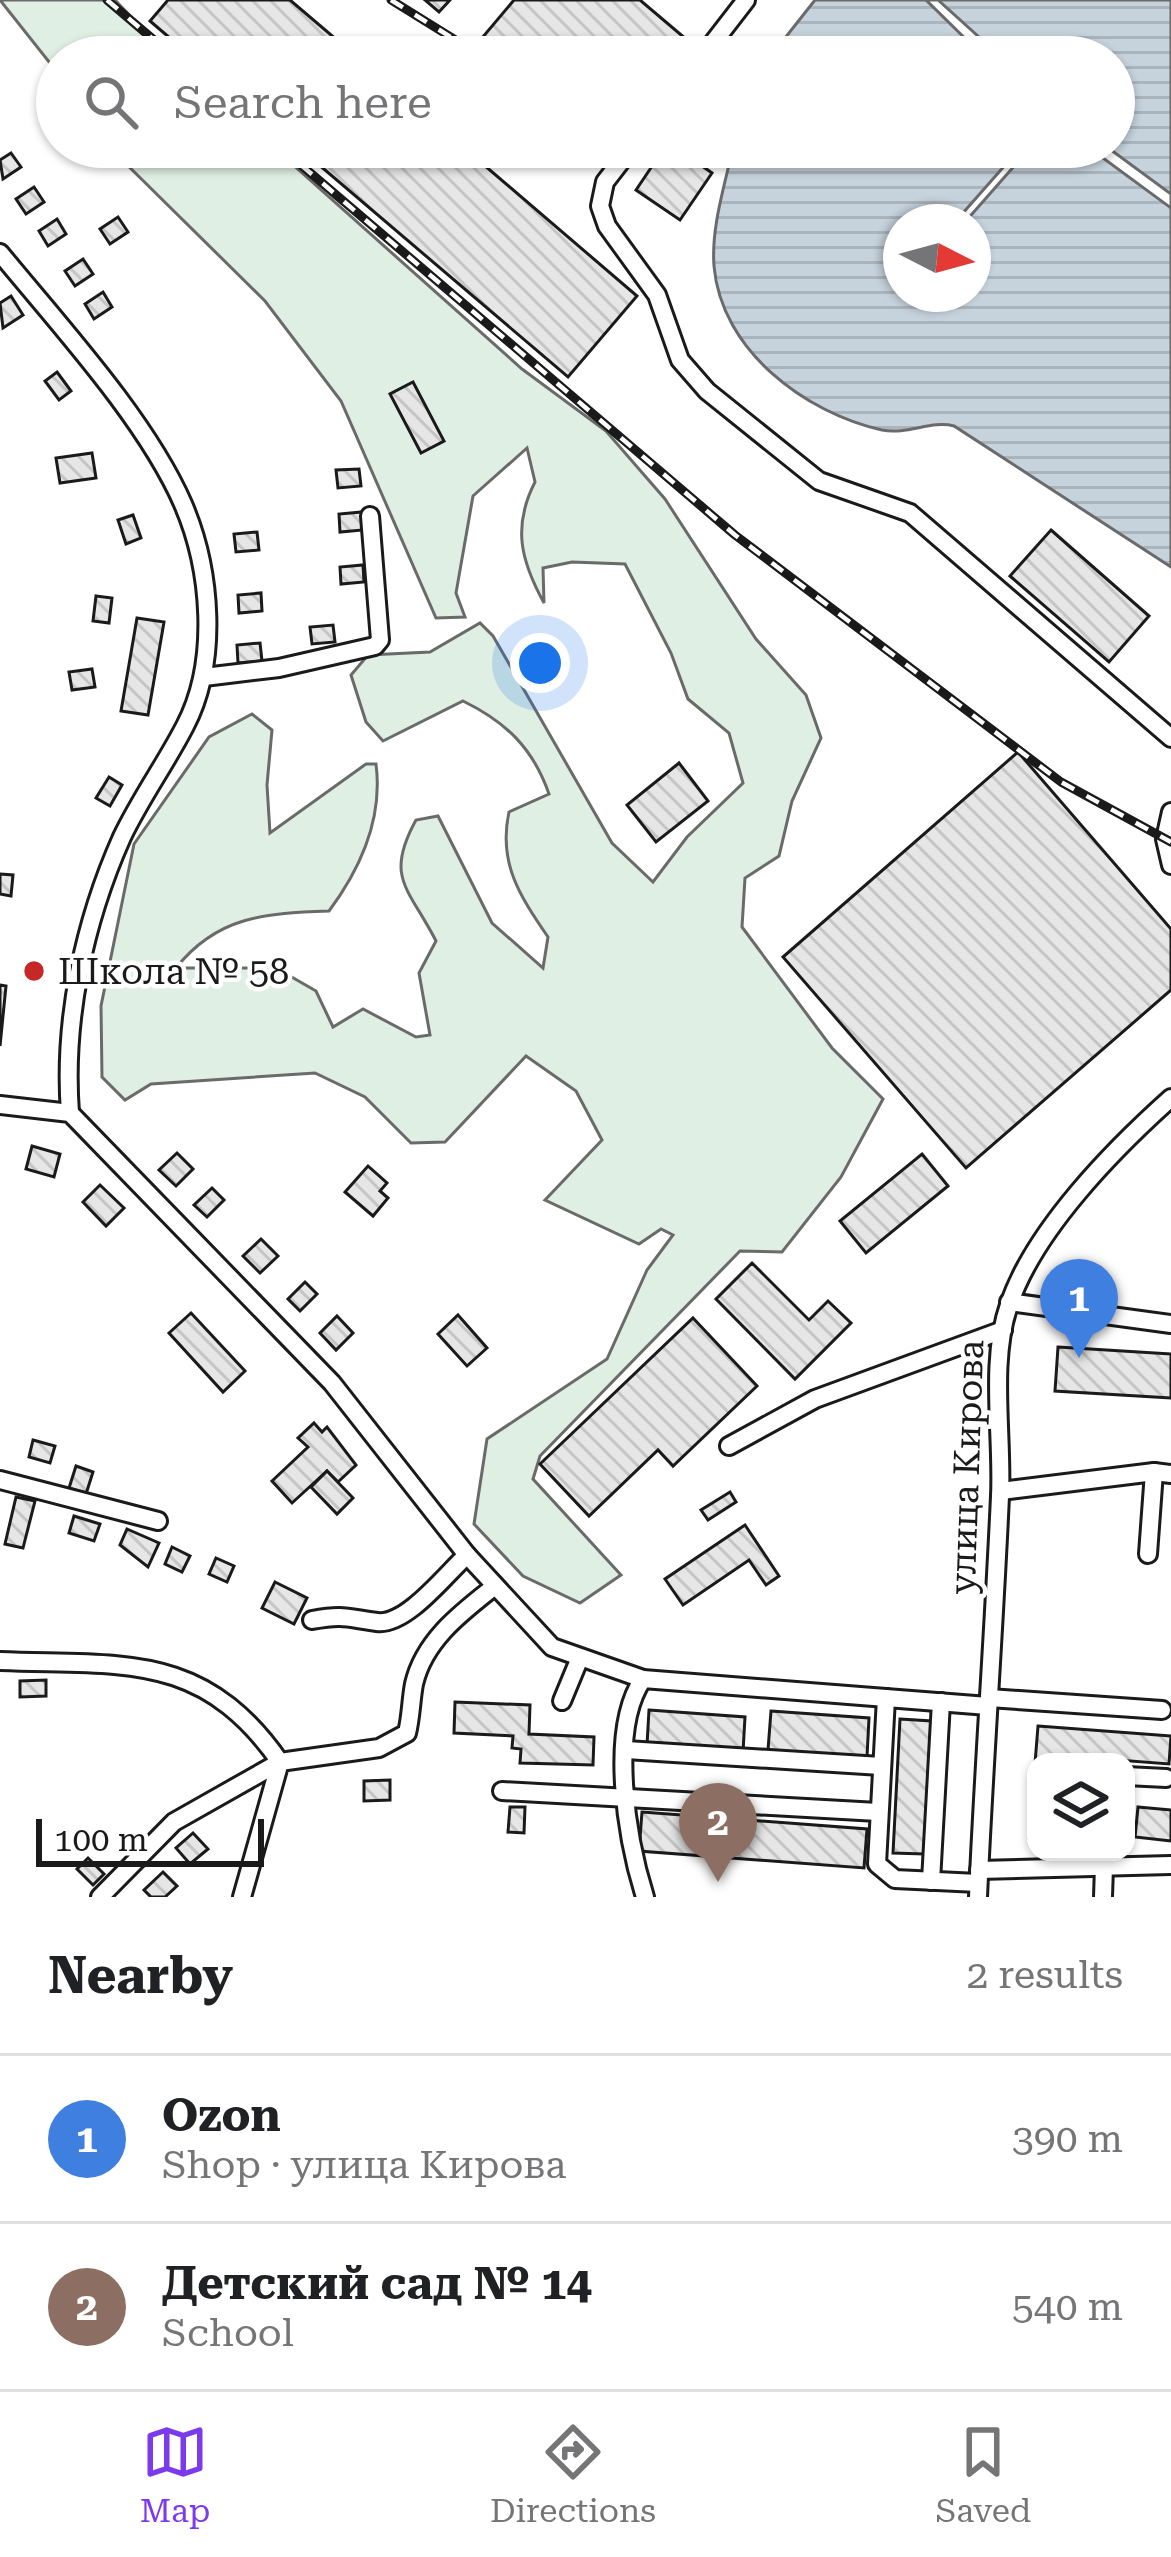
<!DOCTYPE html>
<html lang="en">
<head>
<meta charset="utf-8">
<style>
  :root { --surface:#fff; --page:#f2f2f2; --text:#202124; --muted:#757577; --line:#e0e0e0; --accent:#7c3aed }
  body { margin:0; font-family:"Roboto Serif",serif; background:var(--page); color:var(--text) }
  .controls { position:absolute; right:36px; bottom:36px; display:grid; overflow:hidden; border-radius:24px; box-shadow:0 3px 9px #0004 }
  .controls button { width:108px; height:108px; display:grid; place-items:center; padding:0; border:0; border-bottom:3px solid var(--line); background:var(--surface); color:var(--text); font:60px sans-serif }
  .compass { position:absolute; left:883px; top:204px; width:108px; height:108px; border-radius:50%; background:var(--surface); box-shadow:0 3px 9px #0004; rotate:96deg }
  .scale { position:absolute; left:36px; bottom:30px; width:228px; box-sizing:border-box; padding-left:12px; border:6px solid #1a1a1a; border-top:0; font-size:33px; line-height:42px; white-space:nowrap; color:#1a1a1a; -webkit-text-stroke:9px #fff; paint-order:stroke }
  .you { position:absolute; left:540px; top:663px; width:42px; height:42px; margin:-30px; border:9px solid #fff; border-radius:50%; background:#1a73e8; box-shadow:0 0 0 18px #1a73e833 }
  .badge { display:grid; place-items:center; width:78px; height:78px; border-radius:50%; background:var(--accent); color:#fff; font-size:39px; font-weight:700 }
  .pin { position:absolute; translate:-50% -99px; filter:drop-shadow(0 3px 6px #0008) }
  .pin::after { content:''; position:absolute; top:63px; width:42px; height:36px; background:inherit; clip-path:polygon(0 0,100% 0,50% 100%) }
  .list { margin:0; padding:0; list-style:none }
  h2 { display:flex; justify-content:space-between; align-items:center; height:156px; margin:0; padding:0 48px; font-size:51px }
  h2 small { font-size:39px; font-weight:400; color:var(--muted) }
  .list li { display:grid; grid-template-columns:78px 1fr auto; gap:36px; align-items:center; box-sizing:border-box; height:168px; padding:0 48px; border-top:3px solid var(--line) }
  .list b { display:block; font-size:45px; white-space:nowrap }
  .list p { margin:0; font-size:39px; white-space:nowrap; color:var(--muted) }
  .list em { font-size:39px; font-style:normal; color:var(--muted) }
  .icon { flex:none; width:66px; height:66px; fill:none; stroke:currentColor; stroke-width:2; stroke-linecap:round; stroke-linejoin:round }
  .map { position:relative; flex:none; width:1171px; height:1897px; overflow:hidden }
  .search { position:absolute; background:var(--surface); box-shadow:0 3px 9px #0004; left:36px; right:36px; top:36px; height:132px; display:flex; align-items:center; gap:30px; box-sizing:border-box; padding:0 42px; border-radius:66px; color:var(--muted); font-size:45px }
  .sheet { height:492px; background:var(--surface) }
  nav { display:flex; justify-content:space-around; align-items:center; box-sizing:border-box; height:168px; border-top:3px solid var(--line); background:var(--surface); font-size:33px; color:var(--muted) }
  nav a { display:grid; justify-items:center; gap:6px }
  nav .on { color:var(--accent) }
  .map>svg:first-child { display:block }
  .green { fill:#e0efe3; stroke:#6a6a6a; stroke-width:3 }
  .water { fill:url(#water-rules); stroke:#6a6a6a; stroke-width:3; fill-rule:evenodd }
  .pier { fill:#fff; stroke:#6a6a6a; stroke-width:3 }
  .building { fill:url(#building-back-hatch); stroke:#1a1a1a; stroke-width:3 }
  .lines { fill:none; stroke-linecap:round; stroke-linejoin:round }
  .minor-casing { stroke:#1a1a1a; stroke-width:22 }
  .minor { stroke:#fff; stroke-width:16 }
  .rail-casing { stroke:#1a1a1a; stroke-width:9 }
  .rail { stroke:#fff; stroke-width:4.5; stroke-dasharray:14; stroke-linecap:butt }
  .poi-dot { fill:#c62828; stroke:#fff; stroke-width:4.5 }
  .labels { text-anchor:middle; stroke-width:9; stroke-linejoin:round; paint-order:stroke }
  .poi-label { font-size:36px; fill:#1a1a1a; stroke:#fff; text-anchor:start }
  .street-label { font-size:36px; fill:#1a1a1a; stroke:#fff }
</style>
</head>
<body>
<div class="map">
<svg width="1171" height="1897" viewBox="0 0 1171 1897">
  <defs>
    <pattern id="water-rules" width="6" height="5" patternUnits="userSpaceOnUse" patternTransform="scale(3)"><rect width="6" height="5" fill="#c6d2dc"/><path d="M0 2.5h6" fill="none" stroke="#aab4bc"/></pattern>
    <pattern id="building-back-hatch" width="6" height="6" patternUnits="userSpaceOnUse" patternTransform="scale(3)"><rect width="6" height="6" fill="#e6e6e6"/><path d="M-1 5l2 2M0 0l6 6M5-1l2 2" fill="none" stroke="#c5c5c5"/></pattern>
  </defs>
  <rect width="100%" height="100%" fill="#fff"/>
  <g class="green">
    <polygon points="0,0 115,0 169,57 57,57 57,72"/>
    <path d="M109 147H273L522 369 606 431 665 499 756 639 806 695 821 738 792 801 779 856 745 878 742 927 832 1048 883 1099 841 1177 782 1252 740 1251 540 1456 533 1479 621 1575 580 1603 523 1576 474 1524 487 1439 607 1359 647 1270 673 1235 661 1229 639 1244 545 1200 602 1140 576 1091 526 1056 445 1142 411 1143 365 1097 315 1073 151 1084 125 1100 102 1077 101 1006 134 844 209 737 252 714 272 730 267 785 270 833 366 764H376C383 818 361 868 329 911 266 913 217 916 176 968H276L316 991 333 1027 363 1009 416 1037 430 1035 419 973 436 941C409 888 384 878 416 820L438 816 492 923 543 968 548 937C519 895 498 862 509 812L549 794C533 748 506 722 463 701L383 741 366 722 351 675 368 655 430 652 480 623 493 636 612 843 653 882 687 837 743 783 729 733 688 699 671 653 625 564 572 562 543 568 544 603C521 561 512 527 535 482L527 448 473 496 456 593 465 617 436 618 341 401 265 301Z"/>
  </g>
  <path class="water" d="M815 0H1171V567L954 426C931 420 908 435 882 430 805 413 721 350 714 266 711 227 725 185 733 147H1114V57H770ZM901 222H973V294H901Z"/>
  <g class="pier">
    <polygon points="926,0 938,0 1001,57 984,57"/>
    <polygon points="1021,147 1031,147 965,222 955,222"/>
    <polygon points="1088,147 1107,147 1171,194 1171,208"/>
  </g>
  <g class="building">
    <polygon points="168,0 290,0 357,57 192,57 150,21"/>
    <polygon points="425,0 450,0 439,12"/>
    <polygon points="514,0 640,0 693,45 683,57 466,57"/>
    <polygon points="298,147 463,147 637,296 568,377"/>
    <polygon points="570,147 606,147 591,165"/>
    <polygon points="665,147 675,147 712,173 680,220 636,190"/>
    <polygon points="11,153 21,167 3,179 0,160"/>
    <polygon points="34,187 44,202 26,214 16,199"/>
    <polygon points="118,217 128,232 110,244 100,229"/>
    <polygon points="57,219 66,234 48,246 39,231"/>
    <polygon points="83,259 93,274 75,286 65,271"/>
    <polygon points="103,292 112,307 94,319 85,304"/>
    <polygon points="11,296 23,315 3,328 0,303"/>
    <polygon points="57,372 71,391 59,400 45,381"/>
    <polygon points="413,382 444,441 421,453 390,394"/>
    <polygon points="92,453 96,478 60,483 56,458"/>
    <polygon points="359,469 361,486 338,488 336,470"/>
    <polygon points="362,512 363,530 340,532 339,514"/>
    <polygon points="133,515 141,538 126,544 118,520"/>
    <polygon points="1051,530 1149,616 1109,662 1010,576"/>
    <polygon points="257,532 259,550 236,552 234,534"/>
    <polygon points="363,565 364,582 341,584 340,567"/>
    <polygon points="261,593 262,611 239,613 238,595"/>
    <polygon points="96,596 112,598 109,623 93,621"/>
    <polygon points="137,618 164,622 148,715 121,711"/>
    <polygon points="333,625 335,642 312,644 310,627"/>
    <polygon points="260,643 262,661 238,663 237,645"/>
    <polygon points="92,669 95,687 72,690 69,672"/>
    <polygon points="1018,752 1171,929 1171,990 966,1168 783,957"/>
    <polygon points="679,763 708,801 656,842 627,805"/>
    <polygon points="109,777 122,785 110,806 96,798"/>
    <polygon points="0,874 13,875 11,896 0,894"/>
    <polygon points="0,985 6,986 0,1046"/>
    <polygon points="32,1146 60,1154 54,1177 26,1169"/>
    <polygon points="177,1153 193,1169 176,1186 159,1170"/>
    <polygon points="922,1154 948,1186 866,1253 840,1221"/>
    <polygon points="368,1166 387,1183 380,1191 388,1198 373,1216 345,1192"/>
    <polygon points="100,1185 124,1208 106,1226 83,1202"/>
    <polygon points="212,1188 224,1200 207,1217 194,1205"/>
    <polygon points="261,1239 278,1256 260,1273 243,1256"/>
    <polygon points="752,1263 809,1320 828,1301 851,1323 795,1379 716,1299"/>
    <polygon points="305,1282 317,1294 300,1311 288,1299"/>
    <polygon points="191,1313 245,1371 223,1392 169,1333"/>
    <polygon points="458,1315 487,1348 467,1366 438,1334"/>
    <polygon points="337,1316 353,1333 336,1350 320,1333"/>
    <polygon points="693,1318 757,1386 673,1466 658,1450 589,1516 540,1464"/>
    <polygon points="1058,1347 1171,1354 1171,1398 1055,1391"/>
    <polygon points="314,1423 322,1432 327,1427 356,1465 338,1482 327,1471 292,1503 272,1481 308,1447 298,1438"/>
    <polygon points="33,1440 55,1446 50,1463 29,1457"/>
    <polygon points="76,1466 93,1472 86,1494 69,1488"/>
    <polygon points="327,1471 353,1498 337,1514 311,1487"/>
    <polygon points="730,1492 736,1502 708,1520 701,1510"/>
    <polygon points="16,1497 35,1501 23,1548 5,1544"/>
    <polygon points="74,1516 100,1524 94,1541 69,1533"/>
    <polygon points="745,1525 779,1576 766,1585 749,1560 683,1605 665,1579"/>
    <polygon points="127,1529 159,1543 148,1567 120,1545"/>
    <polygon points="172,1547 190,1556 182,1572 165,1564"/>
    <polygon points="216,1558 234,1566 227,1582 209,1574"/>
    <polygon points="275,1582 307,1598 294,1624 262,1608"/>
    <polygon points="46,1680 46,1696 20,1697 20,1681"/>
    <polygon points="455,1702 530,1705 529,1734 594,1737 593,1765 520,1763 521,1749 512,1748 513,1736 454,1733"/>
    <polygon points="649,1710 745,1717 743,1752 647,1745"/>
    <polygon points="771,1711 869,1718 867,1757 768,1750"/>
    <polygon points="900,1719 931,1721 924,1854 893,1853"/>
    <polygon points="1038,1726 1171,1736 1169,1764 1066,1756 1065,1762 1036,1762 1036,1839 1029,1838"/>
    <polygon points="390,1780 390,1800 364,1801 364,1781"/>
    <polygon points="510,1807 525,1807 524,1833 508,1832"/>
    <polygon points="1138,1807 1171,1810 1171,1841 1135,1837"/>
    <polygon points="642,1812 867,1829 864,1868 639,1851"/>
    <polygon points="193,1833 208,1849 190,1864 176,1848"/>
    <polygon points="88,1858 104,1874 93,1885 77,1869"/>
    <polygon points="163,1872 177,1886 165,1897 151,1897 144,1890"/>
  </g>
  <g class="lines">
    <defs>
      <g id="minor">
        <polyline points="702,57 746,0"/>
        <polyline points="632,147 605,182 600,206 607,226 657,295 680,360 707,391 819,481 910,513 1171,738"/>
        <path d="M0 253C59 325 146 419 183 504 211 569 219 661 185 726 166 763 140 799 122 837 84 922 63 1020 70 1113"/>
        <polyline points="204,677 279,668 375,646 380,640 370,516"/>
        <polyline points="1171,812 1165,839 1171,865"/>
        <polyline points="0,1105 70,1113 332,1383 467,1555 552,1647 643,1679 988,1706"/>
        <polyline points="1009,1302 1171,1324"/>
        <polyline points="729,1446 815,1399 1003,1330"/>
        <polyline points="0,1480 158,1521"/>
        <polyline points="1001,1491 1154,1472 1171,1474"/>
        <polyline points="1148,1554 1154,1472"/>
        <path d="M312 1620C344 1614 347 1618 377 1622 406 1626 446 1574 467 1555"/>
        <path d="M0 1661C121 1666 202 1650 280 1762L174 1822 100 1897"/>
        <path d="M643 1679C608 1730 627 1840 645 1897"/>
        <polyline points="886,1698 877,1864 895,1879 978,1883"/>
        <polyline points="989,1698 1162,1710"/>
        <polyline points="562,1701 579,1660"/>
        <polyline points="626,1750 881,1766"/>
        <polyline points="1126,1776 1166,1778"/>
        <polyline points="502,1791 878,1812"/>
        <polyline points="979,1870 1171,1865"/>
        <polyline points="931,1881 941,1702"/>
        <path d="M242 1897 280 1762 379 1748 407 1733C411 1717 411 1700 414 1684 424 1640 462 1612 495 1586"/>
        <path d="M978 1897C984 1763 994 1630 1000 1496 1003 1436 989 1362 1009 1305 1034 1230 1114 1149 1171 1098"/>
        <polyline points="1103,1897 1104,1866"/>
      </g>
    </defs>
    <use href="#minor" class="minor-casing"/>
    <use href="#minor" class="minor"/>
    <defs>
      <g id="rail">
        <polyline points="107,0 174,57"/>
        <polyline points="391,0 462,44"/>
        <polyline points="280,147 735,535 1061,782 1171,842"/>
      </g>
    </defs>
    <use href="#rail" class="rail-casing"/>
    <use href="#rail" class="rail"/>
  </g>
  <circle class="poi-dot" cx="34" cy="971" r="12"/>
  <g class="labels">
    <g class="poi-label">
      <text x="58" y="984">Школа № 58</text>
    </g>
    <g class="street-label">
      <text transform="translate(966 1467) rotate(-88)" y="13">улица Кирова</text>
    </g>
  </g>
</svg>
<div class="controls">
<button><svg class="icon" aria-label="layers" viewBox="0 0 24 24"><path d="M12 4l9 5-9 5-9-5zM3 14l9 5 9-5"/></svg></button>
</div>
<svg class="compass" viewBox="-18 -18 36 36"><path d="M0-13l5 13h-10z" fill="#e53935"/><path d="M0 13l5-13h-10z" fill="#757577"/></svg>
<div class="scale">100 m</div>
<div class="you"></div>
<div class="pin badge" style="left:1079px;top:1358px;background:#3f7fe0">1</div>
<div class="pin badge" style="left:718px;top:1882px;background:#8d6e63">2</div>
<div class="search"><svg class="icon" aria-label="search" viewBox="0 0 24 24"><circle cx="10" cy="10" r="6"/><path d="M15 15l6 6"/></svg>Search here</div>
</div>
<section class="sheet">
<h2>Nearby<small>2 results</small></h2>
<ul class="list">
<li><span class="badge" style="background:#3f7fe0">1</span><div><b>Ozon</b><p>Shop · улица Кирова</p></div><em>390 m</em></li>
<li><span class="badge" style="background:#8d6e63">2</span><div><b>Детский сад № 14</b><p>School</p></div><em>540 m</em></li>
</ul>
</section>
<nav>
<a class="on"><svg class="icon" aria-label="map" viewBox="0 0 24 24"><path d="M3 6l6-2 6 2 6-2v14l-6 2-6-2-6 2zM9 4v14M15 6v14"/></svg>Map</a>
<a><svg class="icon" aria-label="directions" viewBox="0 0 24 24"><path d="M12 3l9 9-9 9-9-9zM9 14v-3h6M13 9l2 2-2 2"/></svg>Directions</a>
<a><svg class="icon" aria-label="saved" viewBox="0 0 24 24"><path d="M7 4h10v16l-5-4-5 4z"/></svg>Saved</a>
</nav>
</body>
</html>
